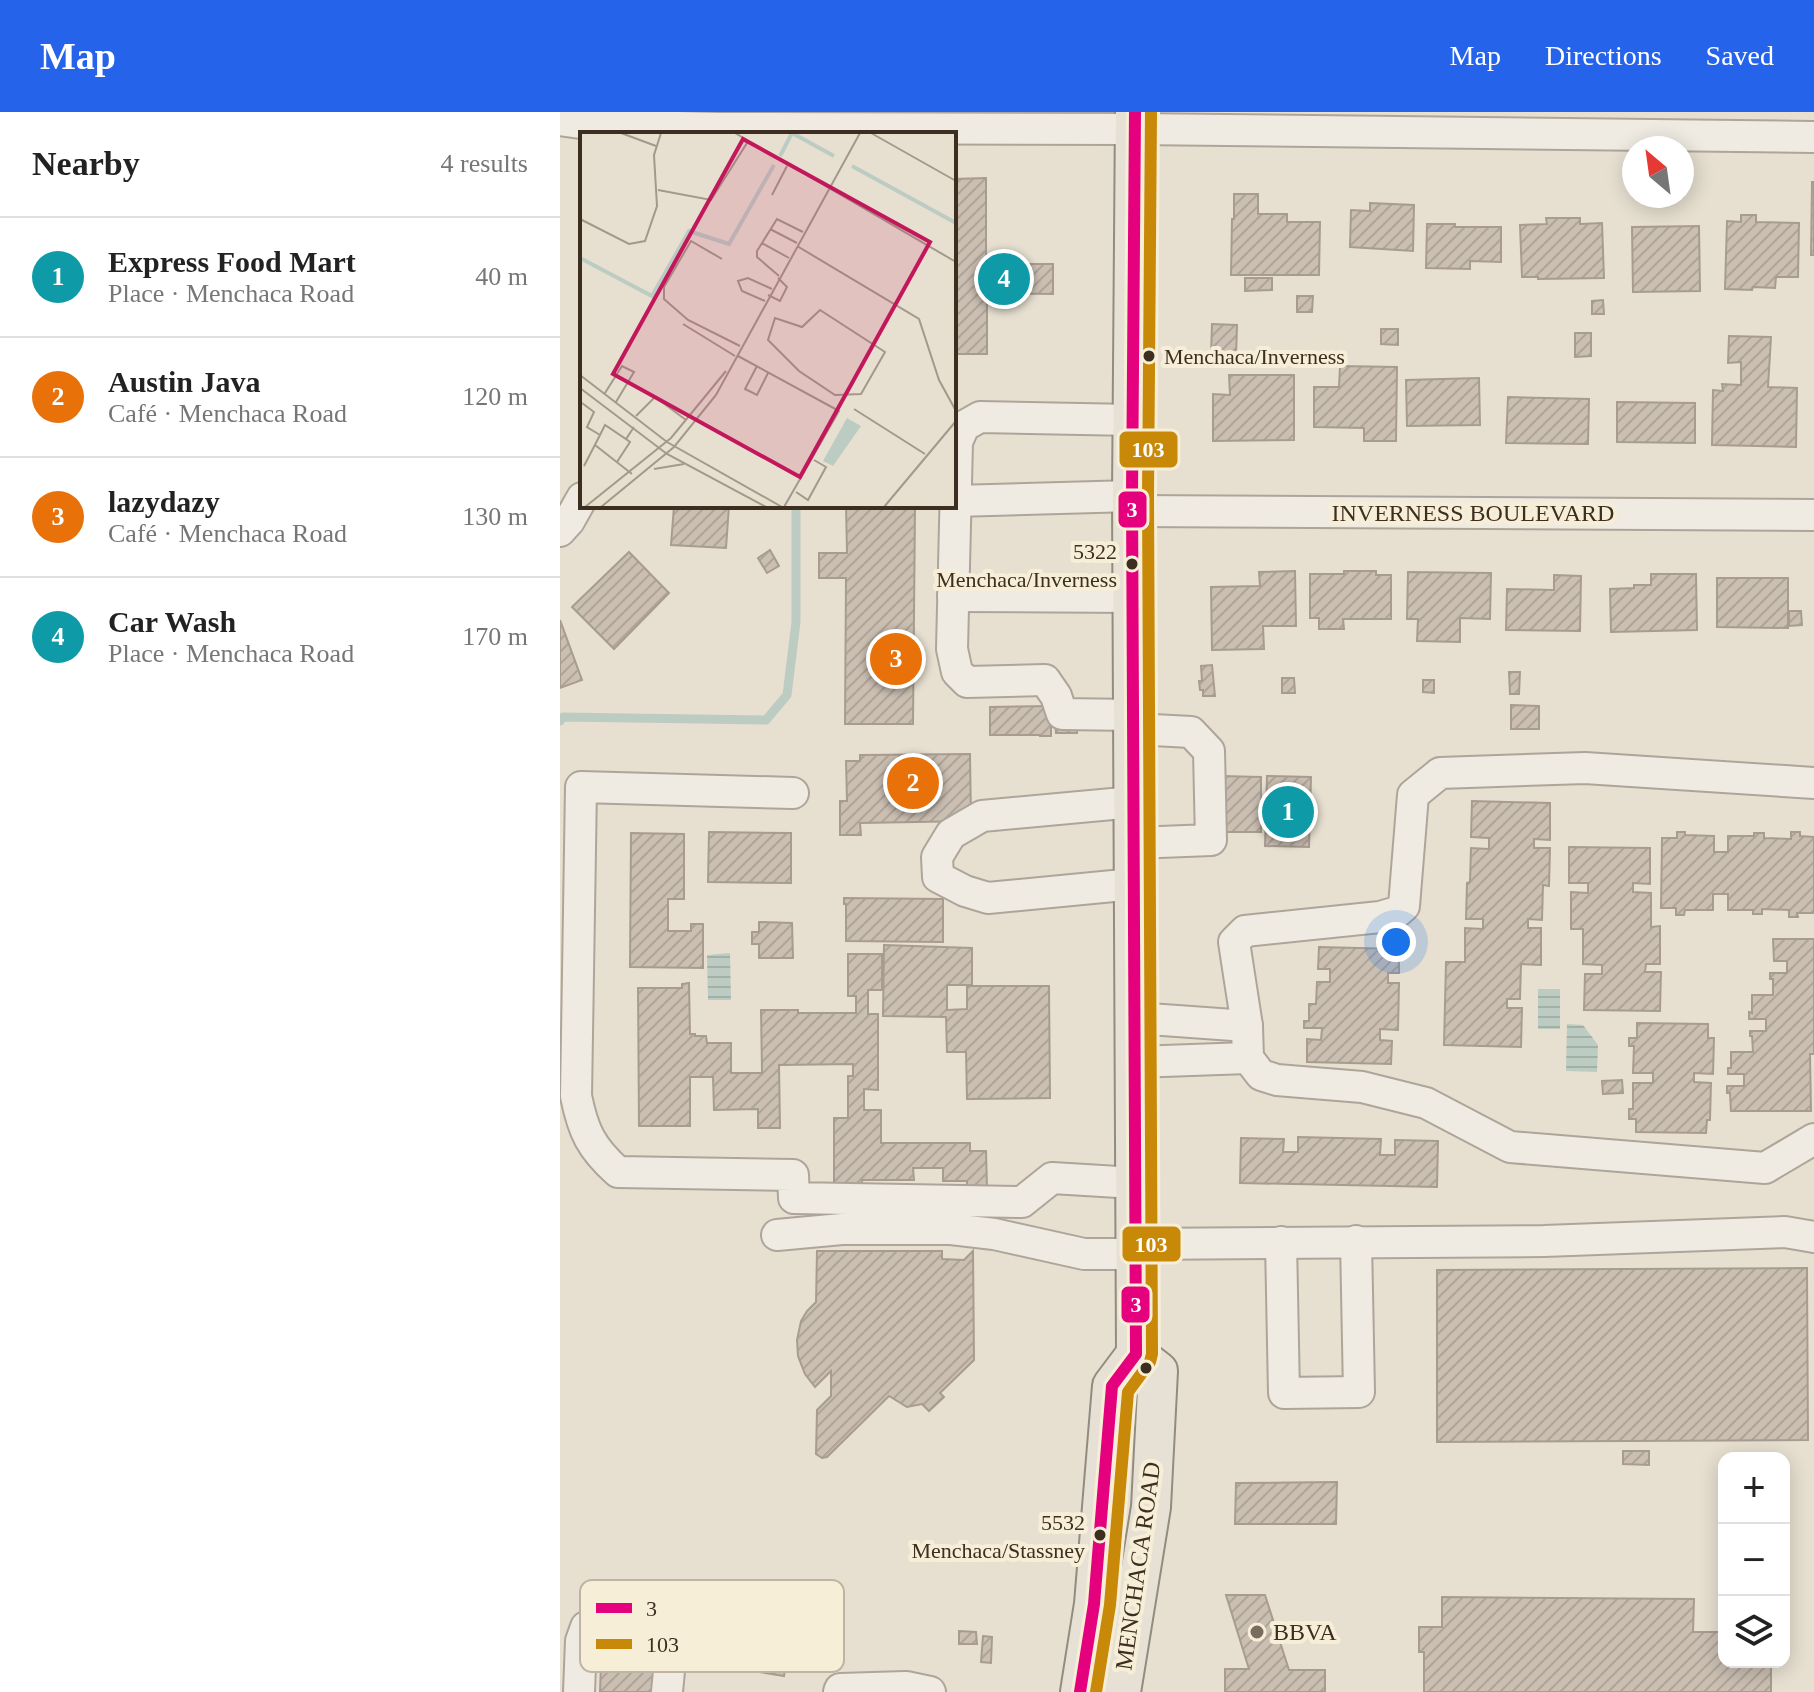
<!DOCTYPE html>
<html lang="en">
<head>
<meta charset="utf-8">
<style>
  :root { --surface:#fff; --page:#f6f6f6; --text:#222; --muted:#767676; --line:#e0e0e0; --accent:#2563eb }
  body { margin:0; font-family:"Times New Roman",serif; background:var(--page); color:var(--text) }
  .controls { position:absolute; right:24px; bottom:24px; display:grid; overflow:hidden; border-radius:16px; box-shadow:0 4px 20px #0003 }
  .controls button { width:72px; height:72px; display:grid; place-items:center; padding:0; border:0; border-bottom:2px solid var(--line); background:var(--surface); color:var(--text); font:40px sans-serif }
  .compass { position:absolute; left:1062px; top:24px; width:72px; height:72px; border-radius:50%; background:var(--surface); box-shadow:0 4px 20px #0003; rotate:331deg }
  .you { position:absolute; left:836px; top:830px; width:28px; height:28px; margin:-20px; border:6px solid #fff; border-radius:50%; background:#1a73e8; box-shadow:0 0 0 12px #1a73e833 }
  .badge { display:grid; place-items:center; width:52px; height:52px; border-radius:50%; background:var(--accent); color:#fff; font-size:26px; font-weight:700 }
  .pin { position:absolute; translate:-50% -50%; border:4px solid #fff; box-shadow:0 2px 8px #0006 }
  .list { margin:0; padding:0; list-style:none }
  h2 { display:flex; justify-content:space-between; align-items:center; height:104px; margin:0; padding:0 32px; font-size:34px }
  h2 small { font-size:26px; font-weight:400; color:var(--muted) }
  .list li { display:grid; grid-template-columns:52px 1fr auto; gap:24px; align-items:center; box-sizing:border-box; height:120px; padding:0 32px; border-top:2px solid var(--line) }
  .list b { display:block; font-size:30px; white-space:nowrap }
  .list p { margin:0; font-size:26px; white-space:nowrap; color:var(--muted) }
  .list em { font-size:26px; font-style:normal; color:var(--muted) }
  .icon { flex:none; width:44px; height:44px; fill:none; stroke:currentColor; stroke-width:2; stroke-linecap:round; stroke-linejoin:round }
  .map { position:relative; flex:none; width:1254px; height:1580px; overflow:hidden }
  header { display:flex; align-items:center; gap:48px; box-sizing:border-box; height:112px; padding:0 40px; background:var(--accent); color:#fff }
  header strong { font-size:38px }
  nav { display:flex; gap:44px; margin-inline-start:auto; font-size:28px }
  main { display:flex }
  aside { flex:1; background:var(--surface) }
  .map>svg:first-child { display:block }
  .water { fill:url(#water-rules) }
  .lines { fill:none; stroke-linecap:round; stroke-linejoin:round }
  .stream { stroke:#bcccc2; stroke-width:9 }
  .building { fill:url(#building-hatch); stroke:#a89c90; stroke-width:2 }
  .minor-casing { stroke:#ada599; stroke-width:34 }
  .major-casing { stroke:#928b80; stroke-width:42 }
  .minor { stroke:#efebe3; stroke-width:30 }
  .major { stroke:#e6e1d4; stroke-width:38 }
  .bus-1-casing { stroke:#f7eed8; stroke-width:18 }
  .bus-2-casing { stroke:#f7eed8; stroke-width:18 }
  .bus-1 { stroke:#e5007d; stroke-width:12 }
  .bus-2 { stroke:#c88808; stroke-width:12 }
  .bus-dot { fill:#3d2e20; stroke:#f7eed8; stroke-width:3 }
  .poi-dot { fill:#786c5e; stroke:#f7eed8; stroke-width:3 }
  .labels { text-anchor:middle; stroke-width:8; stroke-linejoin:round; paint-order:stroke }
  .bus-label { font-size:22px; fill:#3d2e20; stroke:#f7eed8; text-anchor:end }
  .street-label { font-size:24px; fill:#3d2e20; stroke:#f7eed8 }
  .poi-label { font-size:24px; fill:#3d2e20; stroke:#f7eed8; text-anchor:start }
  .inset-river { fill:none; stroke:#bcccc2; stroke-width:4 }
  .inset-road { fill:none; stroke:#a3998a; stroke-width:2 }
  .view { fill:#c2185b; fill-opacity:0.15; stroke:#c2185b; stroke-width:4 }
  .inset-edge { fill:none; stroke:#3d2e20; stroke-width:4 }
  .key { fill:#f7eed8; stroke:#bfb4a1; stroke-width:2 }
  .key-label { font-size:22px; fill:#3d2e20 }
  .line-badge { stroke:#f7eed8; stroke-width:3 }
  .badge-label { font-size:22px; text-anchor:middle; font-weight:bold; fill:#fff }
</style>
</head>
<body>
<header>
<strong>Map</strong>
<nav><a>Map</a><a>Directions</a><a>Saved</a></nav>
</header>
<main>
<aside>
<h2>Nearby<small>4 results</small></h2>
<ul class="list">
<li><span class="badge" style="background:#0f9aa8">1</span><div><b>Express Food Mart</b><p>Place · Menchaca Road</p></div><em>40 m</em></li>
<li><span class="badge" style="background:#e8710a">2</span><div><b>Austin Java</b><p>Café · Menchaca Road</p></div><em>120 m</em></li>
<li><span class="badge" style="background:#e8710a">3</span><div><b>lazydazy</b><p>Café · Menchaca Road</p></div><em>130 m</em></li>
<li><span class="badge" style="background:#0f9aa8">4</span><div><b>Car Wash</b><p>Place · Menchaca Road</p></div><em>170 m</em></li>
</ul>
</aside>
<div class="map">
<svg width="1254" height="1580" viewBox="0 0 1254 1580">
  <defs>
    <pattern id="water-rules" width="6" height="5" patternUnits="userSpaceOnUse" patternTransform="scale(2)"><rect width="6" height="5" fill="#bcccc2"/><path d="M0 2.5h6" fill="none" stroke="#a2b0a6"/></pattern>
    <pattern id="building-hatch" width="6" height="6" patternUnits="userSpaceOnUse" patternTransform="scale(2)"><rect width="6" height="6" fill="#cbbfb2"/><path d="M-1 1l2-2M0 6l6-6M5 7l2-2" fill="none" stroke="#afa499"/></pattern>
  </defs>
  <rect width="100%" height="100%" fill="#e7e0d1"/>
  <g class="water">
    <polygon points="170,841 171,888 148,888 147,843"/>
    <rect x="978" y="877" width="22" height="40"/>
    <polygon points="1007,912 1023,913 1038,933 1037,960 1006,959"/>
  </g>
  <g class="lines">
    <polyline class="stream" points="0,609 3,605 206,608 227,583 236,510 236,394"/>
  </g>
  <g class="building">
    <polygon points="426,66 426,152 493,152 493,182 427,181 427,242 394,242 394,67"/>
    <polygon points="1252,70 1254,70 1254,143 1251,143"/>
    <polygon points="674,82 698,82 698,102 727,102 727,110 760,110 759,163 671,163 672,107 674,107"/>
    <polygon points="810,91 854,93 853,139 790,135 791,98 810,99"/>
    <polygon points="1181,103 1196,103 1196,110 1239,111 1238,165 1216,165 1215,176 1193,175 1192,178 1165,177 1167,109 1181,110"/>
    <polygon points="986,106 1020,106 1020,112 1042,111 1044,166 978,167 978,165 962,165 960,113 987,112"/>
    <polygon points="867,112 895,112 895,115 941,115 941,150 910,149 910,157 866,156"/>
    <polygon points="1139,114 1140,179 1073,180 1072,115"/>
    <polygon points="685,166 712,166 712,178 685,179"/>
    <polygon points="737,184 753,184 752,200 737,200"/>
    <polygon points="1043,188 1044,202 1032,202 1032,189"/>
    <polygon points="652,212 677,213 676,246 651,244"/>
    <polygon points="821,217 838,217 838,233 821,232"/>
    <polygon points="1015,221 1031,221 1031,244 1015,245"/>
    <polygon points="1169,224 1211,225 1208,275 1237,276 1236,335 1152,333 1153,278 1163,279 1162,272 1181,273 1181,250 1168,251"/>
    <polygon points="780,254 837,255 836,329 804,329 804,316 754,315 754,275 779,275"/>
    <polygon points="669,263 734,263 734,328 653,329 653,282 670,283"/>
    <polygon points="919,266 920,313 847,314 846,268"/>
    <polygon points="948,285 1029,287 1028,332 946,331"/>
    <polygon points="1057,290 1135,291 1135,331 1057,330"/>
    <polygon points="114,394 169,394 166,436 111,433"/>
    <polygon points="286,394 355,394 353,612 285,612 286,466 259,466 259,441 287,441"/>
    <polygon points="210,438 219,454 207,461 198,446"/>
    <polygon points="69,440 109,481 54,537 12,495"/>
    <polygon points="735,459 736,514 703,514 704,537 652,538 651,475 700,474 699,460"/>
    <polygon points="784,459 816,459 816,463 831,463 831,507 783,507 784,517 759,517 759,506 750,506 750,462 784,462"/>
    <polygon points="848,460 931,461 930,507 900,506 900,530 857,529 858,507 847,507"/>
    <polygon points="1091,462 1136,462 1137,518 1051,520 1050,477 1074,476 1074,473 1091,473"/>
    <polygon points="994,463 1021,464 1020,519 946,518 947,477 994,478"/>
    <polygon points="1157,466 1228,466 1228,516 1157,515"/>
    <polygon points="1229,499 1241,499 1242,513 1229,514"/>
    <polygon points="0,508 22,568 0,576"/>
    <polygon points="652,553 655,584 643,584 643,578 640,578 639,569 642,569 641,554"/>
    <polygon points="949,560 960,560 959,582 950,582"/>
    <polygon points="722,566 734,566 735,581 722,581"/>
    <polygon points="863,568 874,568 874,581 863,580"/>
    <polygon points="951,593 979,594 979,617 951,617"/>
    <polygon points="491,594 491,624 480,624 480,623 430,623 430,595"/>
    <polygon points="517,608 517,621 496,621 495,609"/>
    <polygon points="410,642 411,709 300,711 301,723 280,723 280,689 287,689 286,649 300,649 300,643"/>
    <polygon points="662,664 701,665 701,720 662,720"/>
    <polygon points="707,664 751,665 749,735 705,734"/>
    <polygon points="912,689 990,691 990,728 974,727 974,736 990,736 989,774 983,773 982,808 968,807 968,816 981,816 981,853 961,852 960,887 947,887 947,896 962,896 961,935 884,933 886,850 905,850 905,816 923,817 923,807 906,807 907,771 910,770 911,736 929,737 929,726 911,725"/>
    <polygon points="149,720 231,721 231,771 148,770"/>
    <polygon points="1117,720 1125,720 1125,723 1154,724 1154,740 1168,740 1168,724 1194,724 1194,721 1204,721 1204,726 1231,727 1231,720 1240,720 1240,724 1254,725 1254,801 1237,801 1238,805 1229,805 1229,798 1202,797 1202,802 1193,802 1193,798 1168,798 1168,782 1153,782 1153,798 1125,798 1124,803 1116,803 1116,796 1101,796 1102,726 1117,726"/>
    <polygon points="71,721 124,722 124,787 108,787 108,819 131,819 131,812 143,812 143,856 70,855"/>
    <polygon points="1009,735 1090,736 1090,772 1073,771 1073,780 1091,781 1091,815 1100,814 1100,852 1086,852 1085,860 1101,860 1100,899 1024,898 1025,862 1042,862 1042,853 1023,852 1023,817 1011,817 1011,780 1028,781 1028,771 1009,771"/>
    <polygon points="284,786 383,787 383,830 286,829 286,792 284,792"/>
    <polygon points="199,810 232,811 233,846 199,846 199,832 192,832 192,820 199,820"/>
    <polygon points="1213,827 1254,827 1254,942 1250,942 1251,999 1171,999 1170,981 1167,981 1167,974 1184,974 1184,962 1168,962 1168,956 1171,956 1171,940 1193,940 1192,924 1190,924 1190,919 1206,919 1206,907 1189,907 1189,900 1192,901 1192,883 1213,883 1213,867 1210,867 1210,861 1227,861 1227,849 1214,849"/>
    <polygon points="324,833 412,836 412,873 387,873 387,898 407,897 407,874 489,874 490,986 407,987 406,940 387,940 386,905 323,904"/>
    <polygon points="759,835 839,837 839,861 828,861 828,871 839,871 838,918 820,917 820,928 832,929 831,952 747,950 747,927 761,928 762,916 744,916 744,909 749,909 749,892 756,892 757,870 770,870 770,857 758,857"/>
    <polygon points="288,842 322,842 322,878 308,878 308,902 318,902 318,978 304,977 304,998 321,998 321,1031 410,1031 410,1039 426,1039 427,1076 407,1076 407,1069 383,1069 383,1056 353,1056 354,1068 302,1068 302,1077 274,1077 274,1006 288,1006 288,964 293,964 293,952 219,953 220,1016 198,1016 198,997 154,998 153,965 130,965 130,1014 79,1014 78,876 122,876 122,872 129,871 130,922 135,922 135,924 146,924 147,931 171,931 171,961 202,961 201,898 238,898 238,901 296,901 296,884 288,884"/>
    <polygon points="1077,911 1148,912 1148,926 1154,926 1153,962 1134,961 1134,970 1151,971 1150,1008 1147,1008 1146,1021 1076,1020 1076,1007 1069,1007 1069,997 1073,997 1073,971 1093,971 1093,961 1073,961 1074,934 1069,934 1069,926 1077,926"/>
    <polygon points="1062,968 1063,981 1043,982 1042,969"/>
    <polygon points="738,1025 821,1027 820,1043 835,1043 835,1028 878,1029 877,1075 680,1071 681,1026 724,1027 723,1040 738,1040"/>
    <polygon points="257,1139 382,1139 382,1147 404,1148 413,1139 414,1248 380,1281 384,1285 369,1299 362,1292 347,1295 329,1284 267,1345 262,1346 256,1342 257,1298 271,1284 271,1259 255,1275 245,1262 238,1244 237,1228 241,1209 247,1199 256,1190"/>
    <polygon points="1247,1156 1248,1328 877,1330 877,1158"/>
    <polygon points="1063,1339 1089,1339 1089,1353 1063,1352"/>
    <polygon points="777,1370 776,1412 675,1412 676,1371"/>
    <polygon points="666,1483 705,1483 729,1558 765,1558 765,1580 665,1580 665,1557 689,1557"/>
    <polygon points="882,1485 1134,1487 1133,1520 1164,1520 1164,1550 1211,1550 1211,1580 864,1580 864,1540 859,1540 859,1515 882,1515"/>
    <polygon points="164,1500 232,1509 224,1564 156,1553"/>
    <polygon points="399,1519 416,1520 417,1532 399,1532"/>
    <polygon points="42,1524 96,1525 95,1580 40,1580"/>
    <polygon points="423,1524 432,1525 431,1551 421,1550"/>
  </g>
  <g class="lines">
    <defs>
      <g id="minor">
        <polyline points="0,8 35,13 158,16 575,17 1254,25"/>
        <polyline points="573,308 420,305 404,314 397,330 392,537 397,560 407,570 485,568 496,584 502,602 574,603"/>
        <polyline points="395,389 572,384"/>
        <polyline points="572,399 1254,403"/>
        <polyline points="0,419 9,409 22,386"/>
        <polyline points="393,484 574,485"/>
        <polyline points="574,617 631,620 649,639 651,728 574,731"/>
        <polyline points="1254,671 1025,656 880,661 853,683 844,794 837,800 820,805 685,819 674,830 687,914 688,946 701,963 717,968 802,975 866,991 950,1035 1205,1056 1254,1027"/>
        <path d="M233 681 21 675 16 984C23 1019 31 1036 58 1060L233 1063 234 1086 462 1090 492 1066 575 1071"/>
        <polyline points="574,690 422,704 391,722 377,745 378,765 405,779 428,786 574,772"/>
        <polyline points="575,906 687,914"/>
        <polyline points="575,950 688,946"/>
        <polyline points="217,1123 282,1117 391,1117 434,1122 524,1142 575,1142"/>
        <polyline points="721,1130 724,1281 799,1280 796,1129"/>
        <polyline points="575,1132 984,1129 1225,1120 1254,1125"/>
        <path d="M19 1580 21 1529 26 1515 37 1510H102C114 1532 109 1556 107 1580"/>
        <polyline points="279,1580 280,1577 346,1575 370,1580"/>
      </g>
      <g id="major">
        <polyline points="520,1580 534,1492 552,1274 576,1242 572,384 575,0"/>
        <polyline points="561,1580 591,1395 598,1259 576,1242"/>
      </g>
    </defs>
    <use href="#minor" class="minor-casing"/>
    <use href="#major" class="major-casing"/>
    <use href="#minor" class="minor"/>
    <use href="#major" class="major"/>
    <defs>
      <polyline id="bus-1" points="520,1580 534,1492 552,1274 576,1242 572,384 575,0"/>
      <polyline id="bus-2" points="536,1580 550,1493 568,1280 590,1250 592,1242 588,384 591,0"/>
    </defs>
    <use href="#bus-1" class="bus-1-casing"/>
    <use href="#bus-2" class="bus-2-casing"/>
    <use href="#bus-1" class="bus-1"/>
    <use href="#bus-2" class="bus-2"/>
  </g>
  <g class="bus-dot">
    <circle cx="589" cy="244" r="7"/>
    <circle cx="572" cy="452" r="7"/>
    <circle cx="586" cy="1256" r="7"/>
    <circle cx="540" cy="1423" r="7"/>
  </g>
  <circle class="poi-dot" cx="697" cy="1520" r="8"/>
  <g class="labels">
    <g class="bus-label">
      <text x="604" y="252" text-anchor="start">Menchaca/Inverness</text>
      <text x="557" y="447">5322<tspan x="557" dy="28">Menchaca/Inverness</tspan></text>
      <text x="525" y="1418">5532<tspan x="525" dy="28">Menchaca/Stassney</tspan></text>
    </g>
    <g class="street-label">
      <text x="913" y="409">INVERNESS BOULEVARD</text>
      <text transform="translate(578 1454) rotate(-82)" y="8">MENCHACA ROAD</text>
    </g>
    <g class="poi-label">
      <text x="713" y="1528">BBVA</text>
    </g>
  </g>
  <g transform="translate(20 20)">
    <rect width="376" height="376" fill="#e7e0d1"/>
    <path d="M267 286 281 294 253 334 243 329Z" fill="#bcccc2"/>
    <path class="inset-river" d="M200 24 212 1 254 24M272 34 376 91M0 126 72 164 109 99 149 112 194 33"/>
    <path class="inset-road" d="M41 1 76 14M155 1 376 130M291 1 376 49M78 58 131 68 167 11M192 63 207 34M0 87 49 112 65 109 77 74 74 23 81 1M190 97 217 111M182 111 209 126M217 114 339 187 359 248 376 279M142 127 111 109 84 155V167L108 188 160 214M199 144 177 125V119L197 87 223 100M188 163 200 169 207 155 198 146M185 169 162 159 158 149 168 146 192 157M240 178 305 220 281 262 255 263 219 239 188 208 195 186 222 195ZM103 192 155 224M158 224 259 279 204 375M177 234 165 257 177 263 188 241M0 243 87 310 202 375M0 256 87 322 186 375M25 261 42 234 54 240 36 270M2 271 14 280 7 295 20 303 4 334M274 277 345 322M56 284 75 265 106 288M20 303 25 293 46 307 54 295M15 313 52 342M37 330 50 310 46 307M74 337 104 332M216 360 228 368 246 335 234 328M5 375 91 306 146 239M21 375 94 315 136 263 280 1M304 375 376 289"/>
    <path class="view" d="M163 7 350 110 220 345 33 242Z"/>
    <rect width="376" height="376" class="inset-edge"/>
  </g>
  <rect x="20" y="1468" width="264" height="92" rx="12" class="key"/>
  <rect x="36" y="1491" width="36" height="10" fill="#e5007d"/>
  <rect x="36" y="1527" width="36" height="10" fill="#c88808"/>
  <g class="key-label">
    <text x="86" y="1504">3</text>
    <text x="86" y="1540">103</text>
  </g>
  <g class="line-badge">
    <rect x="558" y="318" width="61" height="39" rx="8" fill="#c88808"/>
    <rect x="557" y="378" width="31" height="39" rx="8" fill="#e5007d"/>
    <rect x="561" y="1113" width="61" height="38" rx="8" fill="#c88808"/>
    <rect x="560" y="1173" width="31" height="39" rx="8" fill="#e5007d"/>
  </g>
  <g class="badge-label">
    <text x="588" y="345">103</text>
    <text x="572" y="405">3</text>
    <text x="591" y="1140">103</text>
    <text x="576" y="1200">3</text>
  </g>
</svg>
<div class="controls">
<button>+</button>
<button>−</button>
<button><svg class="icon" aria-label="layers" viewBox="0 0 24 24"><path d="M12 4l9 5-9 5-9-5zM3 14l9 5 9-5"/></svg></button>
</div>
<svg class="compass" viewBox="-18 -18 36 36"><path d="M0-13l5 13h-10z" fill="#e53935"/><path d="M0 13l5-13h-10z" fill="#767676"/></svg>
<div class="you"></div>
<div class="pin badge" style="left:728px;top:700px;background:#0f9aa8">1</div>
<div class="pin badge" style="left:353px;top:671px;background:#e8710a">2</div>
<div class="pin badge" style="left:336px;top:547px;background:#e8710a">3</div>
<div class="pin badge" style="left:444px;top:167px;background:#0f9aa8">4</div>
</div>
</main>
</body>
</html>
